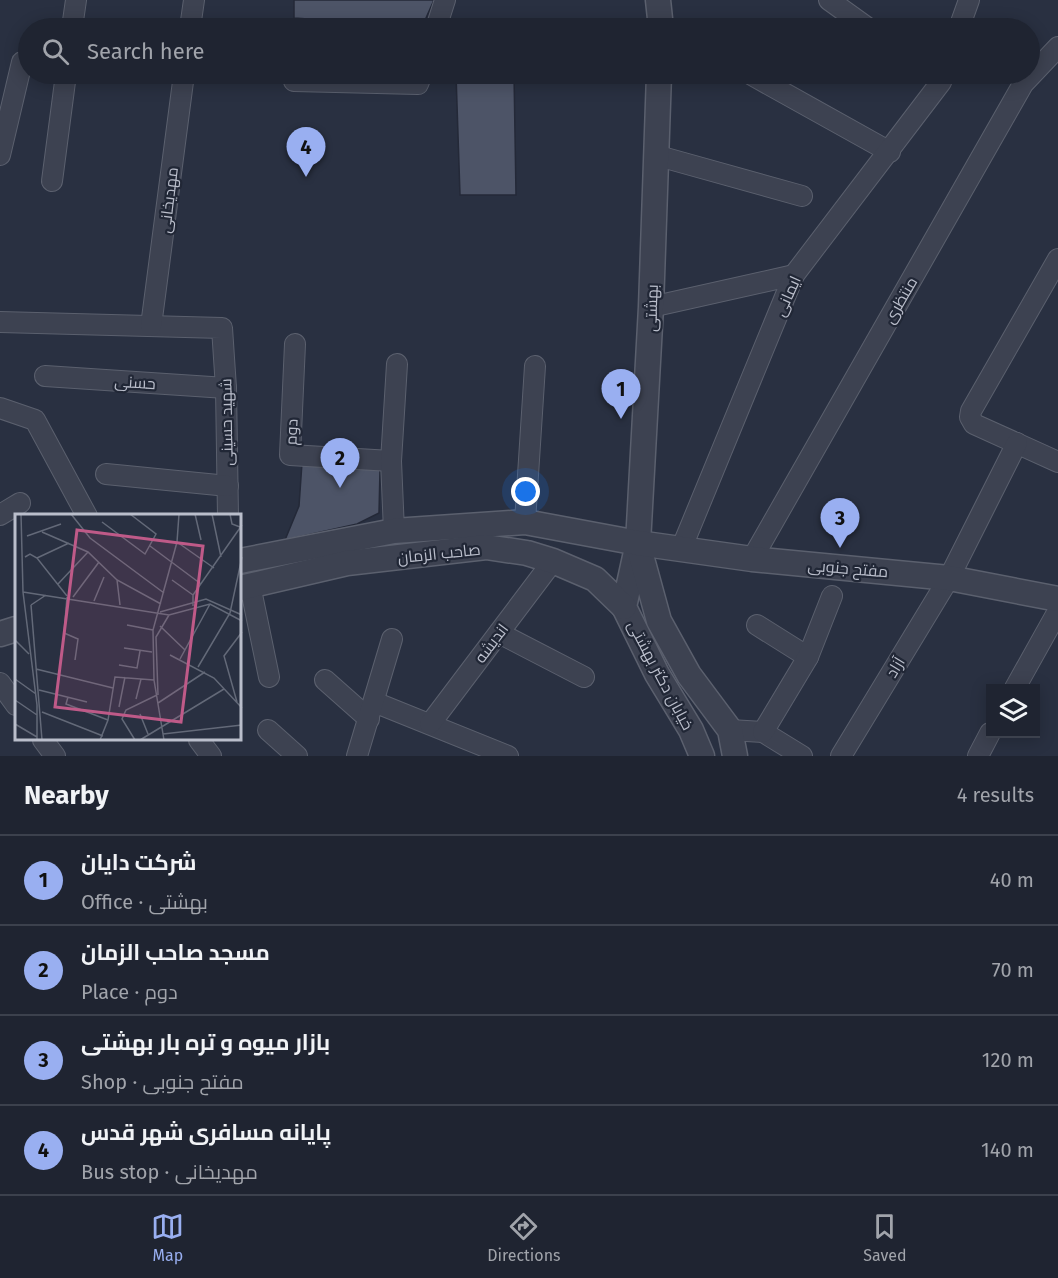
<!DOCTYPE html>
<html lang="en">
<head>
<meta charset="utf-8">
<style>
  :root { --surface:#1f2431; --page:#272c39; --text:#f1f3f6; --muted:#a1a4ab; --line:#3c414d; --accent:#99aff1 }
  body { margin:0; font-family:"Fira Sans",Cairo,sans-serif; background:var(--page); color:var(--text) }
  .controls { position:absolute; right:18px; bottom:18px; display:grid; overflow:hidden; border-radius:0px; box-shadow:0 3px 15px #0003 }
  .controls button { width:54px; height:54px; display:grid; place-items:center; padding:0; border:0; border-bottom:2px solid var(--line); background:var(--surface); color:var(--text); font:30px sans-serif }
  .you { position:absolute; left:526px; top:492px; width:21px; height:21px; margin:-15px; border:4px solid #fff; border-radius:50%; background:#1a73e8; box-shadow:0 0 0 9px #1a73e833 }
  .badge { display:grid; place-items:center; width:39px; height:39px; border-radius:50%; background:var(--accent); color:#111; font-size:20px; font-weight:700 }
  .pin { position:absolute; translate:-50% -50px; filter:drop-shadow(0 2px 3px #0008) }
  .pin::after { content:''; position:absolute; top:32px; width:21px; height:18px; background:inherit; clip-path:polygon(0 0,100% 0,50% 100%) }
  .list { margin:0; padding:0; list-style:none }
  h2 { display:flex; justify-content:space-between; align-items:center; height:78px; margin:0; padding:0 24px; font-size:26px }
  h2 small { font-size:20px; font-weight:400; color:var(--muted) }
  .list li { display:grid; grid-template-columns:39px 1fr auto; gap:18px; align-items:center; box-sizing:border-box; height:90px; padding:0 24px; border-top:2px solid var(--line) }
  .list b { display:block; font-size:22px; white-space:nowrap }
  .list p { margin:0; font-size:20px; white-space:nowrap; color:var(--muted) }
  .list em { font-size:20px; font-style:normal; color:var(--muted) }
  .icon { flex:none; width:33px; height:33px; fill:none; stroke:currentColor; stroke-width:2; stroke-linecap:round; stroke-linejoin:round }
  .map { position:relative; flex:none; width:1058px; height:756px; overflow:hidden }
  .search { position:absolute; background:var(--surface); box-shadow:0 3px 15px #0003; left:18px; right:18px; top:18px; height:66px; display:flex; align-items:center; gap:15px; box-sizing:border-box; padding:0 21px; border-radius:33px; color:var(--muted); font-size:22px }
  .sheet { height:438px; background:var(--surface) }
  nav { display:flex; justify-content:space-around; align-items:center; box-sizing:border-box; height:84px; border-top:2px solid var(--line); background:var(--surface); font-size:16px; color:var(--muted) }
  nav a { display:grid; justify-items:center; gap:3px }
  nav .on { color:var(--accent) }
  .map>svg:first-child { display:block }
  .building { fill:#4d5467; stroke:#242938; stroke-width:1.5 }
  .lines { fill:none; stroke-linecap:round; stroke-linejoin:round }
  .minor-casing { stroke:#5b606e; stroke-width:22 }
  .tertiary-casing { stroke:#5b606e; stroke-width:27 }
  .minor { stroke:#3d4251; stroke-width:20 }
  .tertiary { stroke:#3d4251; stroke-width:24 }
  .labels { text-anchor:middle; stroke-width:4.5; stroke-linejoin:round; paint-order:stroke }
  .street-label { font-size:16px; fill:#babecb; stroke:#212736 }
  .inset-road { fill:none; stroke:#636978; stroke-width:1.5 }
  .view { fill:#bf5a88; fill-opacity:0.15; stroke:#bf5a88; stroke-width:3 }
  .inset-edge { fill:none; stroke:#babecb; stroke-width:3 }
</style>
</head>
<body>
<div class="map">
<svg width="1058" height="756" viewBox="0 0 1058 756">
  <rect width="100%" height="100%" fill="#293041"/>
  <g class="building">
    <polygon points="294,0 434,0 422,27 294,18"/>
    <polygon points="456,74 514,74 516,195 460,195"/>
    <polygon points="302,463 380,470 379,513 357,524 285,540 299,506"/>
  </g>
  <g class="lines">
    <defs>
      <g id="minor">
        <polyline points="829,0 868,28"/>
        <polyline points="72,28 76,0"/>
        <polyline points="190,28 194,0"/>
        <polyline points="436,28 445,0"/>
        <polyline points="959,28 969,0"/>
        <polyline points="750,74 890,152"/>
        <polyline points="294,81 418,84 422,74"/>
        <polyline points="0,155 22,62 28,63"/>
        <polyline points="655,155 802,196"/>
        <polyline points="52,181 66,74"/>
        <polyline points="1058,259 971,411 970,417 974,424 1058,462"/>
        <polyline points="651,307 794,275"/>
        <polyline points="0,322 222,328 226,388 228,516"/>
        <polyline points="151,326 184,74"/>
        <polyline points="295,344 290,455 391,461"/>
        <polyline points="45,376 226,388"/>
        <polyline points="0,408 35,420 87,516"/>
        <polyline points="106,474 228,486"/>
        <polyline points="0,515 20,503"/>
        <polyline points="525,522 535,366"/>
        <polyline points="394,531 391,461 397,364"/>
        <polyline points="682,547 794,275 941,82 944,74"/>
        <polyline points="752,559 1023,84 1058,47"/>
        <polyline points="250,585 269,677"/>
        <polyline points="757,625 808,657"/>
        <polyline points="499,633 584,677"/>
        <polyline points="325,680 369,719"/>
        <polyline points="0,683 16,705"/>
        <polyline points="1015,688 1058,611"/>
        <polyline points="374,702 508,756"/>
        <polyline points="430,724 553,561"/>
        <polyline points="268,730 297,756"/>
        <polyline points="730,730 763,732 802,756"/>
        <polyline points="763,732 808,657 832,596"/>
        <polyline points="43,740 55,756"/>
        <polyline points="199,740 211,756"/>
        <polyline points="357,756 392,639"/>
        <polyline points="841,756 949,578 1017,443"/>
        <polyline points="978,756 990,733"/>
      </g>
      <g id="tertiary">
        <polyline points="658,0 661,28"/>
        <polyline points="659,74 651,307 638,543 624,607 657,674 691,730 702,756"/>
        <polyline points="639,548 659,621 689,675 730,730 735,756"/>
        <polyline points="240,561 394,531 525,522 638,543 752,559 949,578 1058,599"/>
        <polyline points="240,588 347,563 486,547 527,553 553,561 595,579 624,607"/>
        <polyline points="0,634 16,629"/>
      </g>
    </defs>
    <use href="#minor" class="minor-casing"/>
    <use href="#tertiary" class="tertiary-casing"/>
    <use href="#minor" class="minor"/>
    <use href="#tertiary" class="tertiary"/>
  </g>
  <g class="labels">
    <g class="street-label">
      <text transform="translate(168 200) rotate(-83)" y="6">مهدیخانی</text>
      <text transform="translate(787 296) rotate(-66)" y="6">ایمانی</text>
      <text transform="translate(900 300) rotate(-60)" y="6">منتظری</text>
      <text transform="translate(651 308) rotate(-88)" y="6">بهشتی</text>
      <text transform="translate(135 382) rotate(4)" y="6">حسنی</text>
      <text transform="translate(226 422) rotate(-91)" y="6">شهید حسینی</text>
      <text transform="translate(291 432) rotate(-87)" y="6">دوم</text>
      <text transform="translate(439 553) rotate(-6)" y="6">صاحب الزمان</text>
      <text transform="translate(848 568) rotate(5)" y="6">مفتح جنوبی</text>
      <text transform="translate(491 643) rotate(-53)" y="6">اندیشه</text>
      <text transform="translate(895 667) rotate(-59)" y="6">آزاد</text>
      <text transform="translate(661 675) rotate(62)" y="6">خیابان دکتر بهشتی</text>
    </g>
  </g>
  <g transform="translate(15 514)">
    <rect width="226" height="226" fill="#293041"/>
    <path class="inset-road" d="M6 0 8 78 22 191V226M56 0 75 24 149 79M180 0 186 26M197 0 206 43M215 0 217 10 225 13M87 8 130 40 141 20 115 0M27 18 73 38 102 66 146 90M12 22 46 10M162 28 199 54M135 32 186 70M10 43 15 40 22 44 52 82M22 44 54 29M102 66 105 91M157 66 178 81M43 70 73 38M8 78 154 101 195 90 227 107M52 83 49 119 63 125 60 146M58 83 84 48M79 87 89 63M16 91 27 226M16 91 31 81M178 92V81L227 11M145 98 191 85 227 101M112 111 138 116M145 112 170 136M0 126 14 140M109 134 137 138M155 141 199 164 227 194M165 145 195 90M104 151 122 154 125 137M183 153 215 99 227 43M21 155 98 174M0 165 21 180M24 176 72 188M143 181 141 123 154 101M53 183 51 190 93 206M121 185 126 165M0 186 22 201M222 188 209 142 227 118M143 189 190 158M104 193 110 163M27 198 88 222M125 200 133 220M0 210 22 223M148 220 227 211M85 226 93 206 100 163 139 166M120 226 107 205 111 196 142 181M125 226 209 175M149 226 139 166 138 116 162 28 164 0"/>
    <path class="view" d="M62 16 188 32 166 208 40 193Z"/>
    <rect width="226" height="226" class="inset-edge"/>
  </g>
</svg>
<div class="controls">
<button><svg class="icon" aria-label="layers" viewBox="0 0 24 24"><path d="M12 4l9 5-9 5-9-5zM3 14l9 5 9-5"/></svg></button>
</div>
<div class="you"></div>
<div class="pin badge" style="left:621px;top:419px">1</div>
<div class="pin badge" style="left:340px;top:488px">2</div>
<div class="pin badge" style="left:840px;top:548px">3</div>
<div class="pin badge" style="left:306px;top:177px">4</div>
<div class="search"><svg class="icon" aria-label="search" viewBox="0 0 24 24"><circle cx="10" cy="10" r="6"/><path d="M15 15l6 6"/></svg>Search here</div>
</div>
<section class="sheet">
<h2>Nearby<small>4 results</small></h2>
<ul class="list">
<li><span class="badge">1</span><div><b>شرکت دایان</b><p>Office · بهشتی</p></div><em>40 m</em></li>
<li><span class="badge">2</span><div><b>مسجد صاحب الزمان</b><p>Place · دوم</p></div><em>70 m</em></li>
<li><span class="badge">3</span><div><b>بازار میوه و تره بار بهشتی</b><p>Shop · مفتح جنوبی</p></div><em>120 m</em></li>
<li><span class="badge">4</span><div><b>پایانه مسافری شهر قدس</b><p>Bus stop · مهدیخانی</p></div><em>140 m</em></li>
</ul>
</section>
<nav>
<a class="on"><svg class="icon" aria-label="map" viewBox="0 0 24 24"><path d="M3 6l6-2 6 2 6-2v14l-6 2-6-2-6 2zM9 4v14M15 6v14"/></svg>Map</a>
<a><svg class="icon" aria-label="directions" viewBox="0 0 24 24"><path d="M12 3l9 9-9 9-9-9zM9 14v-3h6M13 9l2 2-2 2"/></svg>Directions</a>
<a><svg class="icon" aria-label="saved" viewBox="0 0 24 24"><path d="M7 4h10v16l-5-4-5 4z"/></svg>Saved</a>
</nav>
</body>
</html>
